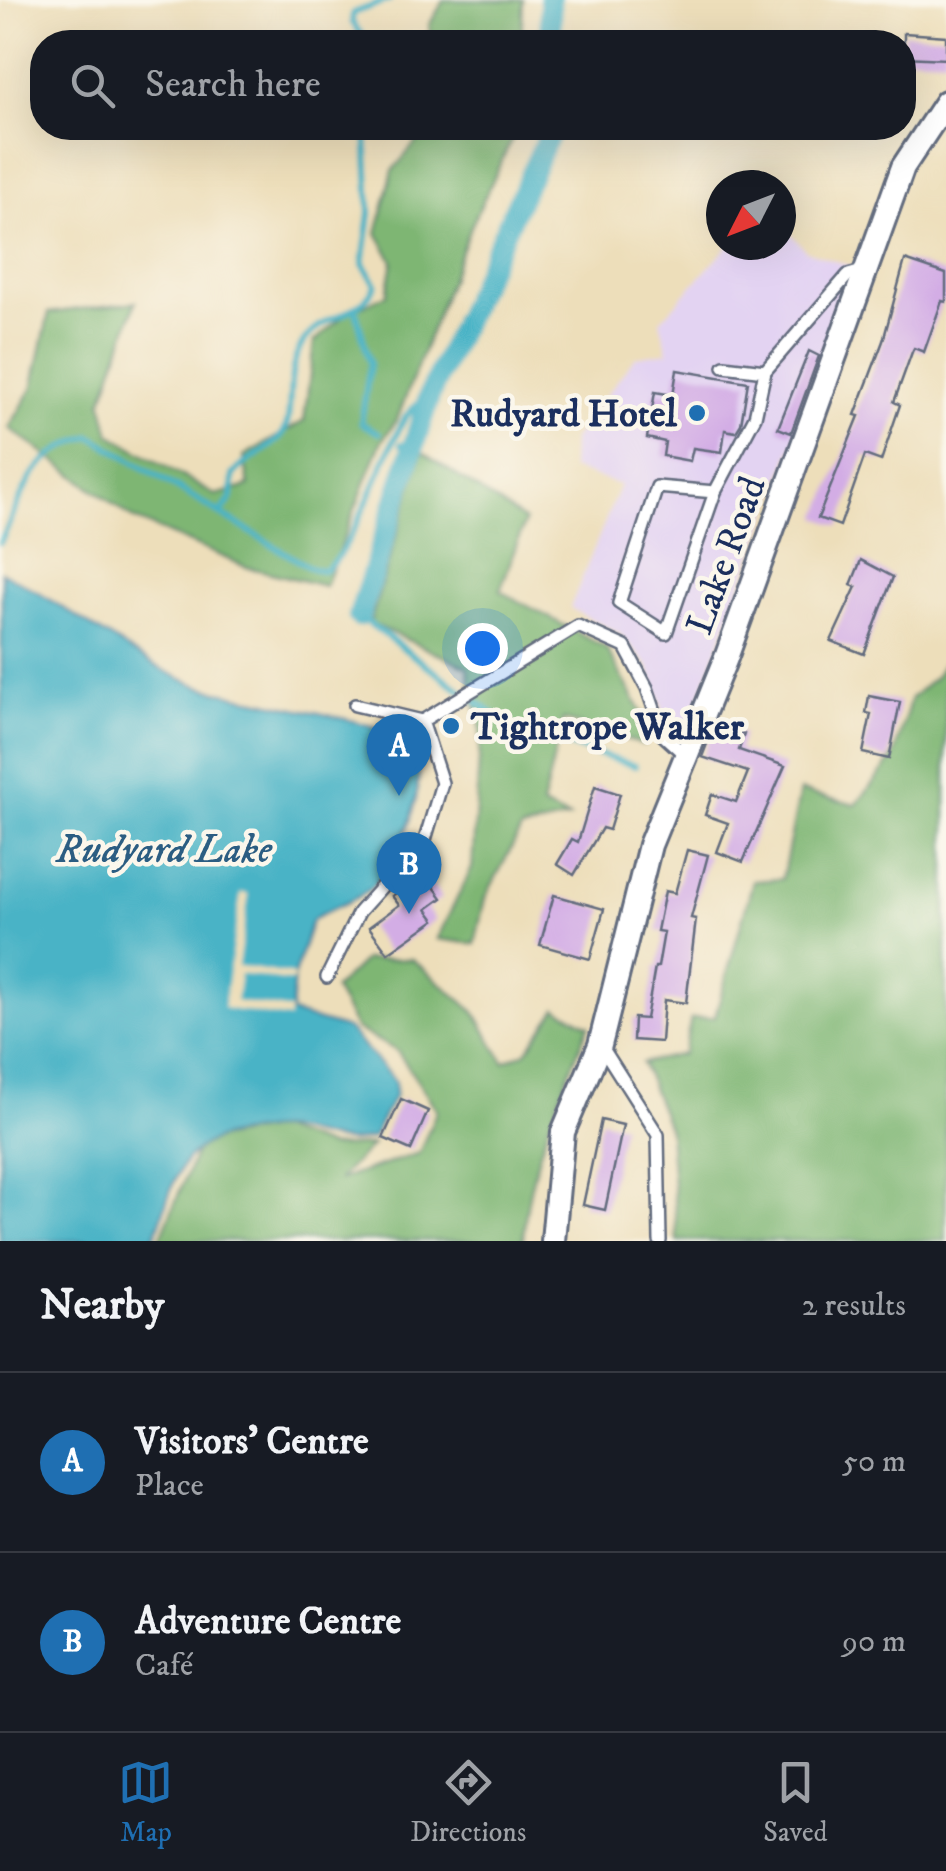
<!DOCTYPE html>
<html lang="en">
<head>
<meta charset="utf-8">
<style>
  :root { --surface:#171b24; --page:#20242c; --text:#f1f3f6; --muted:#9ea1a6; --line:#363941; --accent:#1f6fb2 }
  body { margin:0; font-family:"IM FELL DW Pica",serif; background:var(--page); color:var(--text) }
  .compass { position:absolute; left:706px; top:170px; width:90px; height:90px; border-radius:50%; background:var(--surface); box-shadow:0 10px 40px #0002; rotate:228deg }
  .you { position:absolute; left:482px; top:648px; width:35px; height:35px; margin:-25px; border:8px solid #fff; border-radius:50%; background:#1a73e8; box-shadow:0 0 0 15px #1a73e833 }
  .badge { display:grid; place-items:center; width:65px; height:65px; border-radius:50%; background:var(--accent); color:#fff; font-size:32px; font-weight:700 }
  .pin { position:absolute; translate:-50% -82px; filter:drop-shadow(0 2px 5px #0008) }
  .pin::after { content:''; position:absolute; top:52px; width:35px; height:30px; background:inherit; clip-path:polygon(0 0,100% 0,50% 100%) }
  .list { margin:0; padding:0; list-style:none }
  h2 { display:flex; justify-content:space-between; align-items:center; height:130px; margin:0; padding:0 40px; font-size:42px }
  h2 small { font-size:32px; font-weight:400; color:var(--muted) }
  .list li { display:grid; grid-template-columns:65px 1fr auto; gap:30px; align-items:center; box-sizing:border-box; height:180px; padding:0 40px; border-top:2px solid var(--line) }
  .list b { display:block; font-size:38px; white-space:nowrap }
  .list p { margin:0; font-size:32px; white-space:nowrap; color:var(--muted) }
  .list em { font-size:32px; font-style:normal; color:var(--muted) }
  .icon { flex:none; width:55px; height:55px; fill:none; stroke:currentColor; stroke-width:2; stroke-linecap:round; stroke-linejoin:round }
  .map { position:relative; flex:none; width:946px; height:1241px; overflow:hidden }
  .search { position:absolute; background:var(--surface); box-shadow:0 10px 40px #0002; left:30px; right:30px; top:30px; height:110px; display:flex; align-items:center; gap:25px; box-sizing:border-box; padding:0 35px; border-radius:40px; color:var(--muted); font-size:38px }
  .sheet { height:490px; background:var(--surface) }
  nav { display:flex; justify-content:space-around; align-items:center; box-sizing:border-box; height:140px; border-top:2px solid var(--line); background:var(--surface); font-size:28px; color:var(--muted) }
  nav a { display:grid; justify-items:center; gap:5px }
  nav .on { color:var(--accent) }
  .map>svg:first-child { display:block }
  .built { fill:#e3d3f2 }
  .forest { fill:#7eb673; stroke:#4c7268; stroke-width:2.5 }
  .water { fill:#48b3c6; stroke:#327192; stroke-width:2.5 }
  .pier { fill:#eddeba }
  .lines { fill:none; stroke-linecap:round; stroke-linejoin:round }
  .stream { stroke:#48b3c6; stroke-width:6 }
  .canal { stroke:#48b3c6; stroke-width:22 }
  .building { fill:#d3ade5 }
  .service-casing { stroke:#646c7e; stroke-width:16 }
  .minor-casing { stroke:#646c7e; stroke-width:28 }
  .service { stroke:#fff; stroke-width:11 }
  .minor { stroke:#fff; stroke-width:22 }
  .poi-dot { fill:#1f6fb2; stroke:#fbf7ec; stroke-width:4 }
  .labels { text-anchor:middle; stroke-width:9; stroke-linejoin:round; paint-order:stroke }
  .poi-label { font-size:38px; font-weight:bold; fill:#1b2f5e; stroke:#fbf7ec; text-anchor:end }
  .street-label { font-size:38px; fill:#1b2f5e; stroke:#fbf7ec }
  .water-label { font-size:40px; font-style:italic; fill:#2b5d82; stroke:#fbf7ec }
</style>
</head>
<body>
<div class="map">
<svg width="946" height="1241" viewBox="0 0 946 1241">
  <rect width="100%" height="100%" fill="#fbf7ec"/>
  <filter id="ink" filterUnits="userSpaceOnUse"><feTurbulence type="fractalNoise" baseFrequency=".01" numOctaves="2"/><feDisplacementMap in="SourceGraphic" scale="20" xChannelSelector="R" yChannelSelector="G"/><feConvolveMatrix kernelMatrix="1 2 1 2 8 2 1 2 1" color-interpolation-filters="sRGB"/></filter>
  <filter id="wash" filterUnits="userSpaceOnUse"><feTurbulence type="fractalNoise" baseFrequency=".0048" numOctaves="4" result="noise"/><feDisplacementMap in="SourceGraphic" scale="40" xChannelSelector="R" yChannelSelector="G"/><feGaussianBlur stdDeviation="2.25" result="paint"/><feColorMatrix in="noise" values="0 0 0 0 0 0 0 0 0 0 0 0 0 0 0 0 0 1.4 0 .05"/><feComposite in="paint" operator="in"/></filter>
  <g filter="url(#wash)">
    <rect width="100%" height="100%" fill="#eddeba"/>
    <polygon class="built" points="781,230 788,230 806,251 850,266 852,286 686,734 671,733 648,666 620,634 570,608 620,485 571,469 572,441 635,357 668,352 660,321 729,245 781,245"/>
    <g class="forest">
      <polygon points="444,0 523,0 521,42 431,42 429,25"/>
      <polygon points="428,128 517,128 468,233 397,420 381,442 325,586 246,567 134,519 9,428 32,389 49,313 136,302 102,402 110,434 215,495 249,486 244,456 304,421 314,342 344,315 387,294 393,261 377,233 393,170"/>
      <polygon points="422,452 525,521 500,591 606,648 651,729 644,745 563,720 542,806 569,818 521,830 485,898 475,944 437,939 472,868 481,730 467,667 370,623"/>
      <polygon points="946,659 946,1241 677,1241 669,1130 642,1063 683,1054 691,1019 715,1017 753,881 782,879 800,791 856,805 893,758 911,698 935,677"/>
      <path d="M412 959 475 1012 504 1062 526 1052 557 1008 589 1025C560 1096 528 1163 523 1241H159L200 1142 276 1128 329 1147 372 1145 338 1180 419 1153 437 1110 397 1051 356 1029 334 989 364 960Z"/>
    </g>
    <path class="water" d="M2 572C67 605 124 654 191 683 235 702 397 718 414 748 422 761 418 777 417 792 413 823 391 873 366 892 350 904 328 908 312 920L294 975 291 1013 348 1029 395 1081V1095L372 1138C343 1146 324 1137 297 1131 278 1127 261 1130 243 1133 174 1142 176 1183 153 1241H0Z"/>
    <polygon class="pier" points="241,893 249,894 238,966 294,975 293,982 240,974 236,1001 291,1010 289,1019 223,1008"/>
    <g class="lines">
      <g class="stream">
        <polyline points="367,42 352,22 353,13 389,0"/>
        <polyline points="356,311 370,364 361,423 379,433"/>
        <polyline points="401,444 412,450"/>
        <path d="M222 512 232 497 233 475C246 458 268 452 281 436 298 417 279 366 310 334 333 310 358 319 376 284L363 264 370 213 366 128"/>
        <path d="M0 543C27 490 27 457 91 436L312 569 323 570C352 558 385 448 407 415 413 407 422 401 430 394"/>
        <polyline points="359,616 511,727 635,766"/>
      </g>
      <g class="canal">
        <polyline points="550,0 551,42"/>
        <polyline points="359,616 430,394 552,128"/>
      </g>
    </g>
    <g id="blocks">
      <g class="building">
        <polygon points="904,33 946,36 946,59 904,57"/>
        <polygon points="905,260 946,274 946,302 942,301 924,352 914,348 912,352 894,402 900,405 881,461 865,455 840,526 818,518 859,416 855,415 883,341"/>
        <polygon points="809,351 819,356 791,433 778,428"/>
        <polygon points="677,370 748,382 741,424 736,432 725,430 722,452 693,448 690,461 663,456 665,442 647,438 655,392 673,395"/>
        <polygon points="861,560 893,577 864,654 831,641 856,587 851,585"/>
        <polygon points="869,696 900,702 889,759 863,753 871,714 866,713"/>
        <polygon points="728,729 744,734 739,750 785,766 743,862 717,852 728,823 705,815 712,794 736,802 748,772 702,757 710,736 724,741"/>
        <polygon points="595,786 620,794 609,830 602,828 574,875 557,864 572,839 578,842"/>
        <polygon points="687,850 708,855 691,918 696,919 686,1003 664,1000 661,1042 633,1040 634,1018 646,1019 655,967 658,967 664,932 657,931 665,891 675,893"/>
        <polygon points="408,884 416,896 432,884 442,898 427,909 435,920 388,953 369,927 399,905 392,896"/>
        <polygon points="554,895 604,909 590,959 540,945"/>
        <polygon points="401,1099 428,1111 411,1150 383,1138"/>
        <polygon points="601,1120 623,1125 605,1210 583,1205"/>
      </g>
    </g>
  </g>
  <g filter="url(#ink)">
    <use href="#blocks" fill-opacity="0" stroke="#646c7e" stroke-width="2.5"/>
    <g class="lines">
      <defs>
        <g id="service">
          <polyline points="765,371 848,275 866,270"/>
          <polyline points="715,492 657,487 619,603 666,633 715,492 755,417 765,371 724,366"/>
          <polyline points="422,721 578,626 625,647 647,688 663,735 685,755"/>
          <polyline points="327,977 359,912 402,864 422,850 442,783 422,721 355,705"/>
          <polyline points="602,1047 658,1135 660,1241"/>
        </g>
        <polyline id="minor" points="553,1241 563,1132 600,1045 650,845 726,658 903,167 946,102"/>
      </defs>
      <use href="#service" class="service-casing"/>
      <use href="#minor" class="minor-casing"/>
      <use href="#service" class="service"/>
      <use href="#minor" class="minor"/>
    </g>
  </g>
  <g class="poi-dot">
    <circle cx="697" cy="413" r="10"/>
    <circle cx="451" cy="726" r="10"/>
  </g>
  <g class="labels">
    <g class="poi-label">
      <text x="677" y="426">Rudyard Hotel</text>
      <text x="471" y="739" text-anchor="start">Tightrope Walker</text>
    </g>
    <g class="street-label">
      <text transform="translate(725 555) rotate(-70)" y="13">Lake Road</text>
    </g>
    <g class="water-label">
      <text x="164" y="862">Rudyard Lake</text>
    </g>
  </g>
</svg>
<svg class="compass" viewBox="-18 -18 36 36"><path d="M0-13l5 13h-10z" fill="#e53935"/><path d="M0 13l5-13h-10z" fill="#9ea1a6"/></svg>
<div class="you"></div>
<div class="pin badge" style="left:399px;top:796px">A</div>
<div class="pin badge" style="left:409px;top:914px">B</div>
<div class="search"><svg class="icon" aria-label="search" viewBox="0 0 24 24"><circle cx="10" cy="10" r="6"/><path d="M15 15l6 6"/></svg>Search here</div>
</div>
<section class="sheet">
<h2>Nearby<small>2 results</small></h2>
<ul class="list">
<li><span class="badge">A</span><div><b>Visitors' Centre</b><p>Place</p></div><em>50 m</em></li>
<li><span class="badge">B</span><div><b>Adventure Centre</b><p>Café</p></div><em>90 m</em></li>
</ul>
</section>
<nav>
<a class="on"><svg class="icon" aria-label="map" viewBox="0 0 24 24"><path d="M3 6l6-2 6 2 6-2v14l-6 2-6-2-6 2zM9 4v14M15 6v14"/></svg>Map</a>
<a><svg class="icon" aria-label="directions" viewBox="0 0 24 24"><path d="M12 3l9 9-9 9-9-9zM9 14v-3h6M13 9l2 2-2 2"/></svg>Directions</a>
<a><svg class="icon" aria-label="saved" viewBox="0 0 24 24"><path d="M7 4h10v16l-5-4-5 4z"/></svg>Saved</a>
</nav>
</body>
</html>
